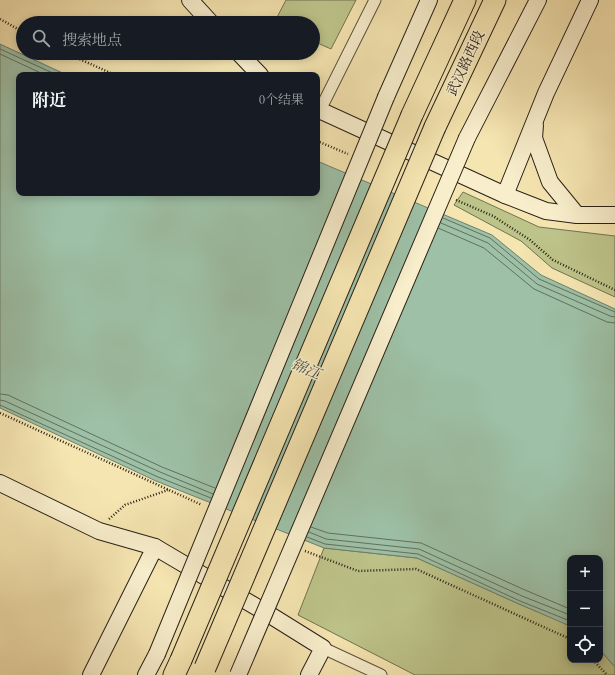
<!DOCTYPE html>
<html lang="zh">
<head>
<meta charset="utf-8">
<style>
  :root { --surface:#171b24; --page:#242831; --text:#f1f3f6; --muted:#9ea1a6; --line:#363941 }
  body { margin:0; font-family:"EB Garamond","Noto Serif SC",serif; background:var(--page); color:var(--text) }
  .controls { position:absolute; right:12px; bottom:12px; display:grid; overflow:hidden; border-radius:8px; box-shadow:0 2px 10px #0003 }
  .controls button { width:36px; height:36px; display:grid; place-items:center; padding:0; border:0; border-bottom:1px solid var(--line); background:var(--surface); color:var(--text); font:20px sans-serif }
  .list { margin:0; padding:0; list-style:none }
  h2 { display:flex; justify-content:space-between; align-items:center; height:52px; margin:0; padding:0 16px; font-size:17px }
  h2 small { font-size:13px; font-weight:400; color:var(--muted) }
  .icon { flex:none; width:22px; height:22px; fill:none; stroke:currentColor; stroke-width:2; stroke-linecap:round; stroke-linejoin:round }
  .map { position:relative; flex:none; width:615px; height:675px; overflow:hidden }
  .search { position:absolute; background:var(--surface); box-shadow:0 2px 10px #0003; left:16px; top:16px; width:304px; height:44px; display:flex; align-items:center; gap:10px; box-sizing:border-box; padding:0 14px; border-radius:22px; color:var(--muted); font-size:15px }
  .panel { position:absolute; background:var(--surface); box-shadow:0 2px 10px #0003; left:16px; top:72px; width:304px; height:124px; border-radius:8px }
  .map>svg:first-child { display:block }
  .green { fill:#bdc48a; stroke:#727250 }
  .water { fill:#9dc0a6; stroke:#6e806d }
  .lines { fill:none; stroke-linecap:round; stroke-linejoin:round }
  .shore { stroke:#62705e; stroke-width:1 }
  .street-casing { stroke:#5b513e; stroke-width:13 }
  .secondary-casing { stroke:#282017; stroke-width:18 }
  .highway-casing { stroke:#282017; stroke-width:23 }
  .path { stroke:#282017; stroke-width:2.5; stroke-dasharray:1 2; stroke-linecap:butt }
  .street { stroke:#f8eecc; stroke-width:11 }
  .secondary { stroke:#f8eecc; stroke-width:16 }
  .highway { stroke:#f5e5b1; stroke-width:21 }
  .secondary-bridge-casing { stroke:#282017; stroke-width:18; stroke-linecap:butt }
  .highway-bridge-casing { stroke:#282017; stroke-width:23; stroke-linecap:butt }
  .secondary-bridge { stroke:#f8eecc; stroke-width:16 }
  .highway-bridge { stroke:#f5e5b1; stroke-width:21 }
  .labels { text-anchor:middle; stroke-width:3; stroke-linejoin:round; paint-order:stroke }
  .street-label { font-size:14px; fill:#282017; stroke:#f8eecc }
  .water-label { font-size:15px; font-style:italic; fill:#4b5042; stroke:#f8eecc }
</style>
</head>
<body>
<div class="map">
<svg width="615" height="675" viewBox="0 0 615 675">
  <rect width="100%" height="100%" fill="#f5e5b1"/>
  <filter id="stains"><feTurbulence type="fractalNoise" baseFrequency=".005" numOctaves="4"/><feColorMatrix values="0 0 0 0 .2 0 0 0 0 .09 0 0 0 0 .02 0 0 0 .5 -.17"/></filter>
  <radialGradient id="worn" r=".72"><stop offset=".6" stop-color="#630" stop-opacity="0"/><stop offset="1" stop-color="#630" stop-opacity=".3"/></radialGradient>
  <g class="green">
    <polygon points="286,0 356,0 331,49 313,41 313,23 274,23"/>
    <polygon points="463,192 539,227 615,236 615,297 552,268 521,241 454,205"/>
    <polygon points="324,548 417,558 519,604 568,624 570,626 570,660 600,660 600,650 615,667 615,675 415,675 298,615"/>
  </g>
  <polygon class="water" points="0,44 67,75 19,75 19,193 317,193 317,161 492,235 541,275 615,309 615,667 600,650 600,558 570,558 570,626 519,604 417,558 324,548 156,481 0,408"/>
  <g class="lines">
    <g class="shore">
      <polyline points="0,49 57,75"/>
      <polyline points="0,54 45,75"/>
      <polyline points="443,218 490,238 539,279 615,312"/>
      <polyline points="441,223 488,243 537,284 610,316 615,317"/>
      <polyline points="438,228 484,248 534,289 607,322 615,323"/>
      <polyline points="0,394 8,395 162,467 215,488"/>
      <polyline points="0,400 5,401 160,472 213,494"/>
      <polyline points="0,405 158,477 211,498"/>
      <polyline points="311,527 328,533 421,543 525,590 570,609"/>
      <polyline points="309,532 326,539 419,549 522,596 570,615"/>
      <polyline points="307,537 325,544 418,554 520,601 570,621"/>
    </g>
    <defs>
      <g id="street">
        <polyline points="320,110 375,0"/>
        <polyline points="323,648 381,675"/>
      </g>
      <g id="secondary">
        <polyline points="190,0 211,23"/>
        <polyline points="239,53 260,75"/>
        <polyline points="386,97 429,0"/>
        <polyline points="317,109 505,195 546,211 577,215 615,215"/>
        <polyline points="535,125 534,138 550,182 577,215"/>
        <polyline points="467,138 538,0"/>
        <polyline points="505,195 546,93 590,0"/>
        <polyline points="0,483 99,531 155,547 270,615 323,648 309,675"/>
        <polyline points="91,675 155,547"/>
        <polyline points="146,675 157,654"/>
      </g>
      <g id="highway">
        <polyline points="412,115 465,0"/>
        <polyline points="435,127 495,0"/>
        <polyline points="174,675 181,660"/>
      </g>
    </defs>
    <use href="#street" class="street-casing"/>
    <use href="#secondary" class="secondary-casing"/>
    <use href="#highway" class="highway-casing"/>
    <g class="path">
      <polyline points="0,19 23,32"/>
      <polyline points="66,53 115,75"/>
      <polyline points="317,141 348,154"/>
      <polyline points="456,200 493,216 530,240 553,260 615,290"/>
      <polyline points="0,413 202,505"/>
      <polyline points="109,519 125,505 168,490"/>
      <polyline points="305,551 358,571 416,569 570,639"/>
      <polyline points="593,660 607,675"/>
    </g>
    <use href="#street" class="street"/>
    <use href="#secondary" class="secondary"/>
    <use href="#highway" class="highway"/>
    <defs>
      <g id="secondary-bridge">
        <polyline points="157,654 386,97"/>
        <polyline points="238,675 467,138"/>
      </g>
      <g id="highway-bridge">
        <polyline points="181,660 412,115"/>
        <polyline points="205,668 435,127"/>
      </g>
    </defs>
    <use href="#secondary-bridge" class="secondary-bridge-casing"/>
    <use href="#highway-bridge" class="highway-bridge-casing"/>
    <use href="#secondary-bridge" class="secondary-bridge"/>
    <use href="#highway-bridge" class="highway-bridge"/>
  </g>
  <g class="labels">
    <g class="street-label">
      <text transform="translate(465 63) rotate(-65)" y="5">武汉路西段</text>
    </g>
    <g class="water-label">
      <text transform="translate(306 369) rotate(24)" y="5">锦江</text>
    </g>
  </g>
  <rect width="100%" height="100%" filter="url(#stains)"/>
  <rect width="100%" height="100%" fill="url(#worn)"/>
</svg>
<div class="controls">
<button>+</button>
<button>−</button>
<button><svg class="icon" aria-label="locate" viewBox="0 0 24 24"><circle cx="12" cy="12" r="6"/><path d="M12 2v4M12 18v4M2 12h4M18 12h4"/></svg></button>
</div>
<div class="search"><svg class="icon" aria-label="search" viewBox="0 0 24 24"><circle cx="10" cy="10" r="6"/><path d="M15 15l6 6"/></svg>搜索地点</div>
<section class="panel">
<h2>附近<small>0个结果</small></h2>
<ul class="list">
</ul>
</section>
</div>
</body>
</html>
